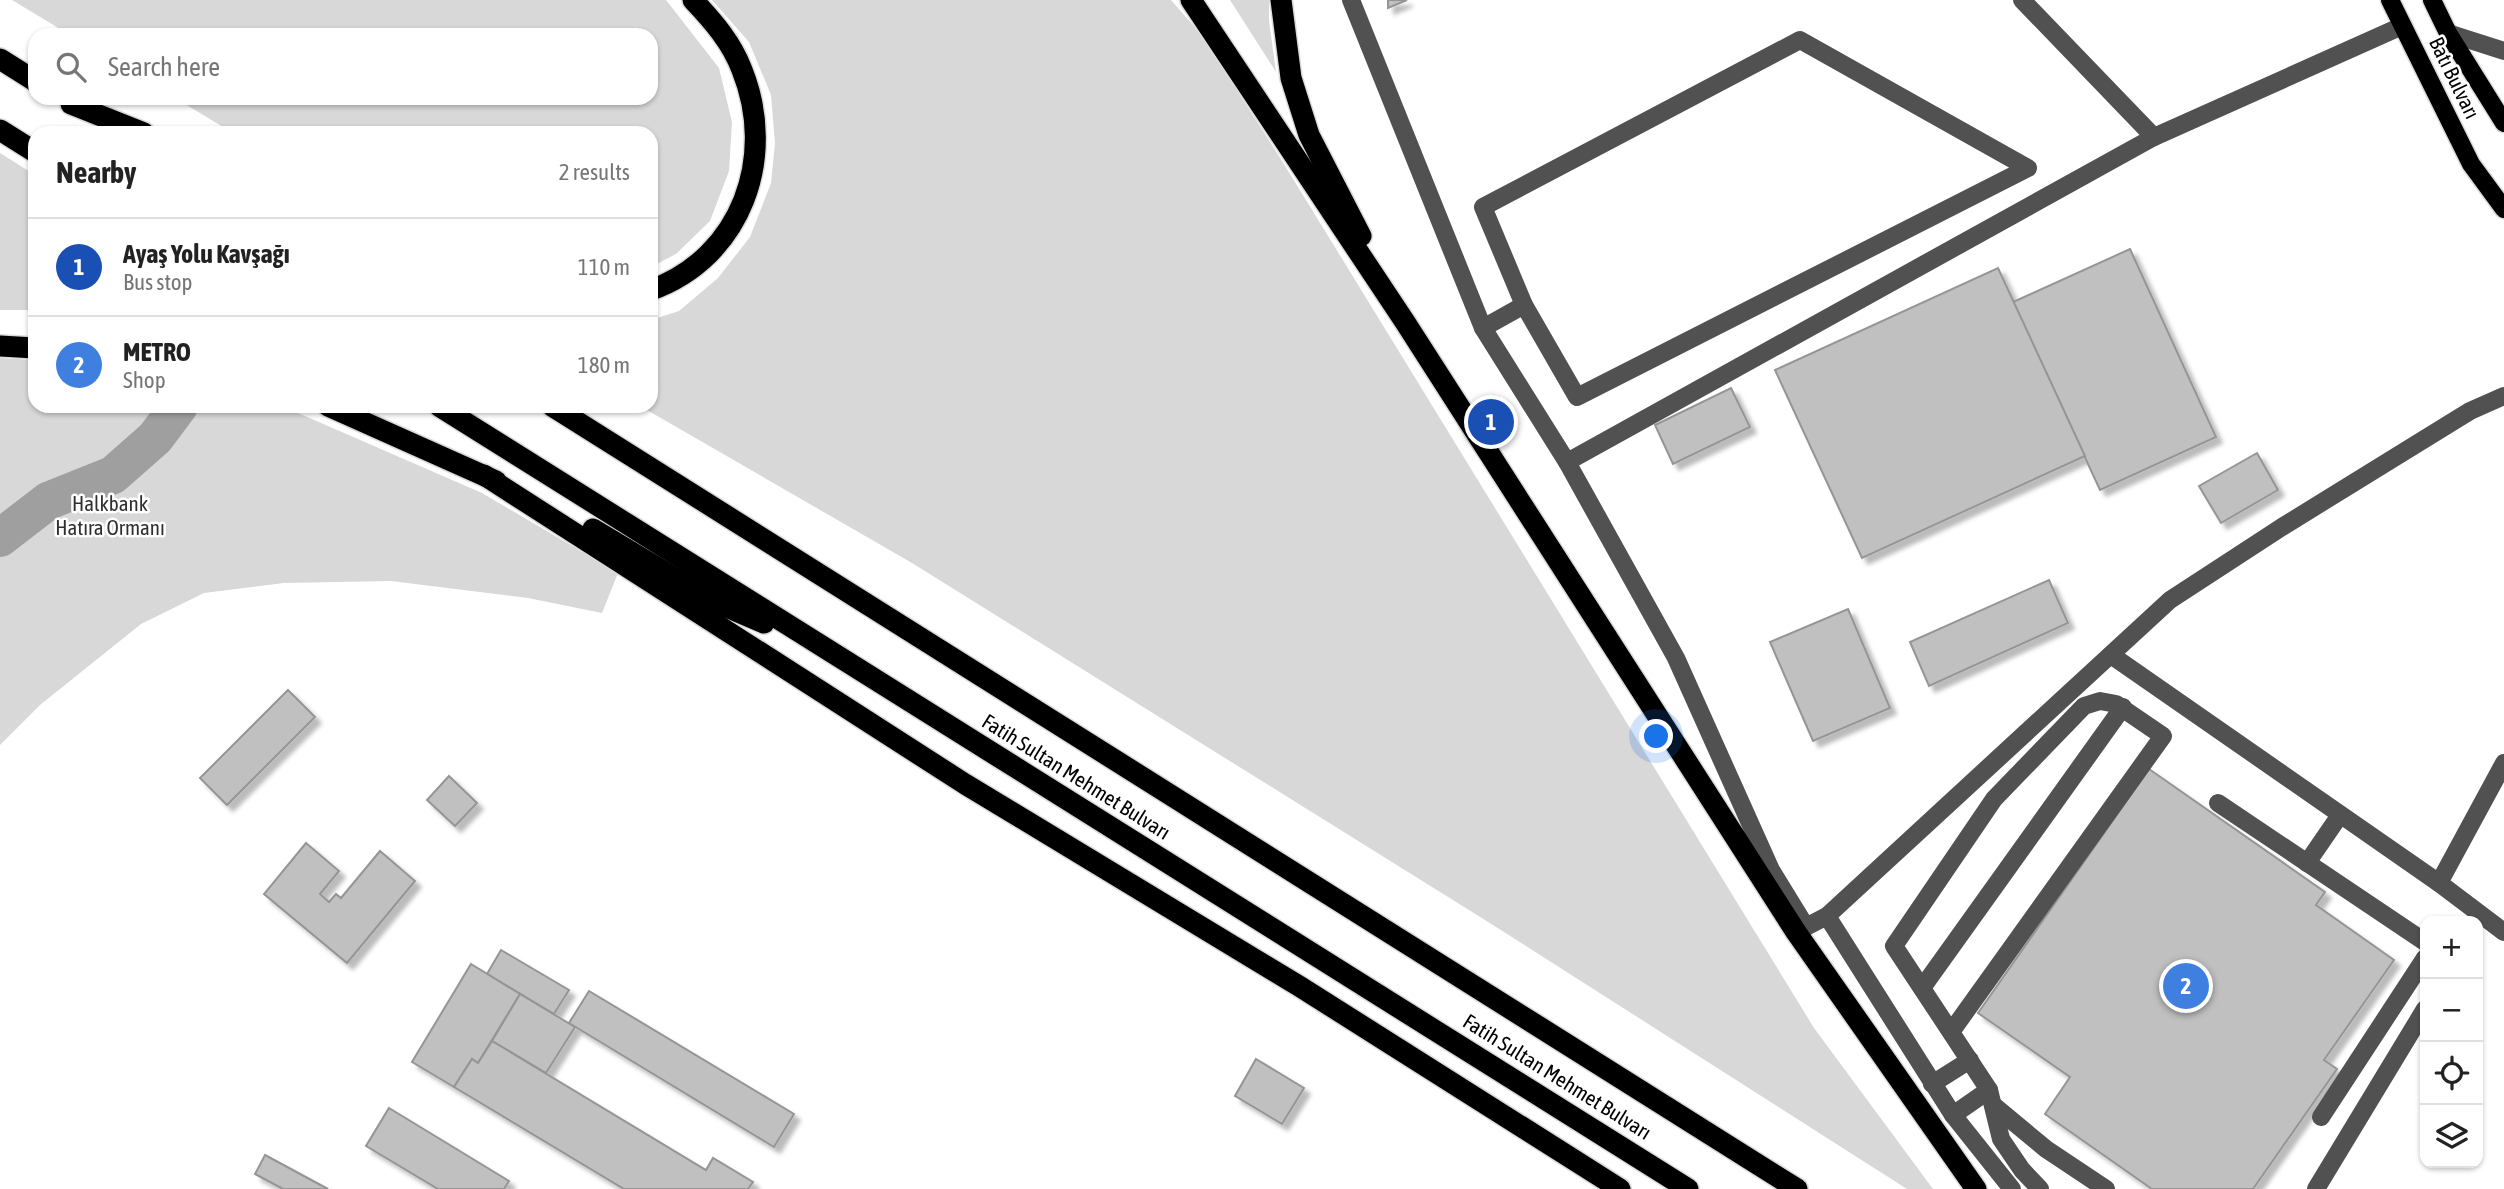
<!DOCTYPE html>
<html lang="en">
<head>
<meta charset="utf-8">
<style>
  :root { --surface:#fff; --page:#f2f2f2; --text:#222; --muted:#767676; --line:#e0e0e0; --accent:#b45309 }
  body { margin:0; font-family:"Asap Condensed",sans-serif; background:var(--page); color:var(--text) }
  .controls { position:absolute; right:21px; bottom:21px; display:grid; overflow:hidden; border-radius:14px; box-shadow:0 2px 5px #0004 }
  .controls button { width:63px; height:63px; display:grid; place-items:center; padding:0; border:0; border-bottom:2px solid var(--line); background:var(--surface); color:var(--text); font:35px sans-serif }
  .you { position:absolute; left:1657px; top:737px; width:24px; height:24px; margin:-18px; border:5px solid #fff; border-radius:50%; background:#1a73e8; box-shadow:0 0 0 10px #1a73e833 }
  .badge { display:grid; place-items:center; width:46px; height:46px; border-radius:50%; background:var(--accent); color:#fff; font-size:23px; font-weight:700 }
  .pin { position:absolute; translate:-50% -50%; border:4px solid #fff; box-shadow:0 2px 7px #0006 }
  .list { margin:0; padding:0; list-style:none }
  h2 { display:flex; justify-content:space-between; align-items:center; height:91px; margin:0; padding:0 28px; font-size:30px }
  h2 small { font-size:23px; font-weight:400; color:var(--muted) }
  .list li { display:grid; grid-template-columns:46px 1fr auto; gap:21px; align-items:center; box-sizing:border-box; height:98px; padding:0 28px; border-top:2px solid var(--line) }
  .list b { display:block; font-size:26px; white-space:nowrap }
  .list p { margin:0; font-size:23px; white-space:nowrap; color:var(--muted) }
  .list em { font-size:23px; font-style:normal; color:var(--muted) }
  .icon { flex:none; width:38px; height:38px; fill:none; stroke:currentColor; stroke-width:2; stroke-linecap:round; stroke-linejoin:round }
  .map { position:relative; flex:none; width:2504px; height:1189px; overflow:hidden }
  .search { position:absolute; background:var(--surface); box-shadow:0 2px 5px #0004; left:28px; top:28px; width:630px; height:77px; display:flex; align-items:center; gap:18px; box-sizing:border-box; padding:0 24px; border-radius:21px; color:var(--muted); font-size:26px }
  .panel { position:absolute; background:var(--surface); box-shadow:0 2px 5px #0004; left:28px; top:126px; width:630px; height:287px; border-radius:21px }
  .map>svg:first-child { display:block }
  .green { fill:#d8d8d8 }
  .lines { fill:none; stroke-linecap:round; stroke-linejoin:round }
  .river { stroke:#9f9f9f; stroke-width:38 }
  .building { fill:#c0c0c0; stroke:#959595; stroke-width:2; filter:url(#shadow) }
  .major-casing { stroke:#dbdbdb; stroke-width:21 }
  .highway-casing { stroke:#dbdbdb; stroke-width:24 }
  .minor { stroke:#515151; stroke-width:18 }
  .major { stroke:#000; stroke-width:18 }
  .highway { stroke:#000; stroke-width:21 }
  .labels { text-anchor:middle; stroke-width:5; stroke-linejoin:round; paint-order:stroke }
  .street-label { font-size:21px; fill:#000; stroke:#fff }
  .park-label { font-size:21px; fill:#2f2f2f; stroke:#fff }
</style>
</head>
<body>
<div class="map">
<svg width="2504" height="1189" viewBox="0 0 2504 1189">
  <defs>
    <filter id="shadow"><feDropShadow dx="6" dy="6" stdDeviation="2" flood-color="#0004"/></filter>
  </defs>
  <rect width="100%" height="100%" fill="#fff"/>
  <g class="green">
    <polygon points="12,0 666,0 719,68 732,122 729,171 710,221 676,254 651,267 651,133 233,133 175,98 651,98 651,35 70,35"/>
    <polygon points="712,0 1171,0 1200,33 1279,156 1814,1028 1933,1189 1907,1189 1493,925 912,563 640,406 651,406 651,320 679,311 718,278 750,237 771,183 775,143 771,95 749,42"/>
    <polygon points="1230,0 1269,0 1269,21 1276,72"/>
    <polygon points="0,153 35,175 35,310 0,310"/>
    <polygon points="0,358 35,360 35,406 282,406 482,493 618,573 602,613 528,598 391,581 284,583 204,593 141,624 40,705 0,745"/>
  </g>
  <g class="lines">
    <polyline class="river" points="0,538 48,501 113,475 155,438 179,406"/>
  </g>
  <g class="building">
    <polygon points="1388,0 1407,0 1388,8"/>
    <polygon points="2130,249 2216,437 2100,490 2013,302"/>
    <polygon points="1998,268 2085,456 1862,558 1775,370"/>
    <polygon points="1731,388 1750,427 1673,464 1655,425"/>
    <polygon points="2257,453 2278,490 2221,523 2199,486"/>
    <polygon points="2049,580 2068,623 1929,686 1910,642"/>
    <polygon points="1848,609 1890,708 1813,741 1770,642"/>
    <polygon points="288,690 315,717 227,805 200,778"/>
    <polygon points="2149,769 2325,892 2316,905 2394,960 2324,1060 2337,1069 2253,1189 2152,1189 2045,1114 2070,1077 1978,1013"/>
    <polygon points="449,776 477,803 455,826 427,800"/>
    <polygon points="306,843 339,871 320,894 329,902 336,894 341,898 380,851 415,881 347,963 264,894"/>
    <polygon points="501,950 569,990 554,1014 487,974"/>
    <polygon points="471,964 520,994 478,1063 472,1059 454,1087 412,1062"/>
    <polygon points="589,991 794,1114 774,1147 569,1023"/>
    <polygon points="520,994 575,1027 546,1073 492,1041"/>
    <polygon points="492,1041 706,1170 713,1158 753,1182 748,1189 624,1189 454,1087 472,1059 478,1063"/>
    <polygon points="1256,1059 1304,1088 1282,1124 1235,1096"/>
    <polygon points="389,1108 509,1181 504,1189 438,1189 366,1146"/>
    <polygon points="265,1155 328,1189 283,1189 255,1174"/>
  </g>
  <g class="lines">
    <defs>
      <g id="major">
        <polyline points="2390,0 2471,164 2504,209"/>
        <polyline points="2432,0 2448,33 2504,123"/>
      </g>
      <g id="highway">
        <polyline points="1191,0 1405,322 1796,932 1976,1189"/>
        <polyline points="1281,0 1291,78 1309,135 1361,236"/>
        <polyline points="0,59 35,81"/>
        <polyline points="71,104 144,133"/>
        <polyline points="0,130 35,152"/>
        <path d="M651 290C742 257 777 157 742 70 732 43 713 21 693 0"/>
        <polyline points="0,346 35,348"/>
        <polyline points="328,406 496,481"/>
        <polyline points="439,406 1688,1189"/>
        <polyline points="552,406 1797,1189"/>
        <polyline points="484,475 965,784 1299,986 1620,1189"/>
        <polyline points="593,529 715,602 764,623"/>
      </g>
    </defs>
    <use href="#major" class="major-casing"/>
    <use href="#highway" class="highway-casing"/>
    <g class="minor">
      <polyline points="1351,0 1483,328 1567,462 1676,658 1771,870 1806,927"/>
      <polyline points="2022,0 2154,137"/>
      <polyline points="2448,33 2504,51"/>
      <polygon points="1800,40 2028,168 1577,397 1524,305 1483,207"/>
      <polyline points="1483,328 1524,305"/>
      <polyline points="1567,462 2154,137 2402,26"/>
      <polyline points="2111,655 2439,883 2504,932"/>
      <polyline points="2218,803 2425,942"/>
      <polyline points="2307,863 2340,815"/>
      <polyline points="2439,883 2504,763"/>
      <polyline points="1827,916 1953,1115 2012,1189"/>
      <polyline points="1796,932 1827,916 2170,600 2282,527 2470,411 2504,396"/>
      <polyline points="1922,988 2123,707"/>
      <polyline points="1951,1032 2163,736 2116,704 2100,701 2084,706 1994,799 1894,946 1989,1090 2001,1139 2022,1170 2040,1189"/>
      <polyline points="1932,1084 1970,1060"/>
      <polyline points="1993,1105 2046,1149 2106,1189"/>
      <polyline points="1953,1115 1989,1090"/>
      <polyline points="2321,1117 2425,958"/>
      <polyline points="2316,1189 2425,1009"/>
    </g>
    <use href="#major" class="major"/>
    <use href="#highway" class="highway"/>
  </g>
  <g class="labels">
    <g class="street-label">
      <text transform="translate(2454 78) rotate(64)" y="7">Batı Bulvarı</text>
      <text transform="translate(1076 777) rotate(32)" y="7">Fatih Sultan Mehmet Bulvarı</text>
      <text transform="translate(1557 1077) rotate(32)" y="7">Fatih Sultan Mehmet Bulvarı</text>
    </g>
    <g class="park-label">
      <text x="110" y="511">Halkbank<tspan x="110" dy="24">Hatıra Ormanı</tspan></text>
    </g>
  </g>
</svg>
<div class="controls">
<button>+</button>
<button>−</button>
<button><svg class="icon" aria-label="locate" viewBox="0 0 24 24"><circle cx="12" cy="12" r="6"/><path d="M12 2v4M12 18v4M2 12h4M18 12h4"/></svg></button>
<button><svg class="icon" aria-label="layers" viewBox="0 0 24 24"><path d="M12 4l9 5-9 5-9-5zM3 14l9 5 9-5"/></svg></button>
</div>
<div class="you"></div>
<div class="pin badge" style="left:1491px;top:422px;background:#1a4fb4">1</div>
<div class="pin badge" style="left:2186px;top:986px;background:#3f7fe0">2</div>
<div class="search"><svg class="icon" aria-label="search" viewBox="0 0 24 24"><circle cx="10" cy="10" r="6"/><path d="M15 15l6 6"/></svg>Search here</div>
<section class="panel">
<h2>Nearby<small>2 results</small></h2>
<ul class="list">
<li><span class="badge" style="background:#1a4fb4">1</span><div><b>Ayaş Yolu Kavşağı</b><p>Bus stop</p></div><em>110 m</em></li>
<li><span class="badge" style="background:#3f7fe0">2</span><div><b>METRO</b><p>Shop</p></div><em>180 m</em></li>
</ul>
</section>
</div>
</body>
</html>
